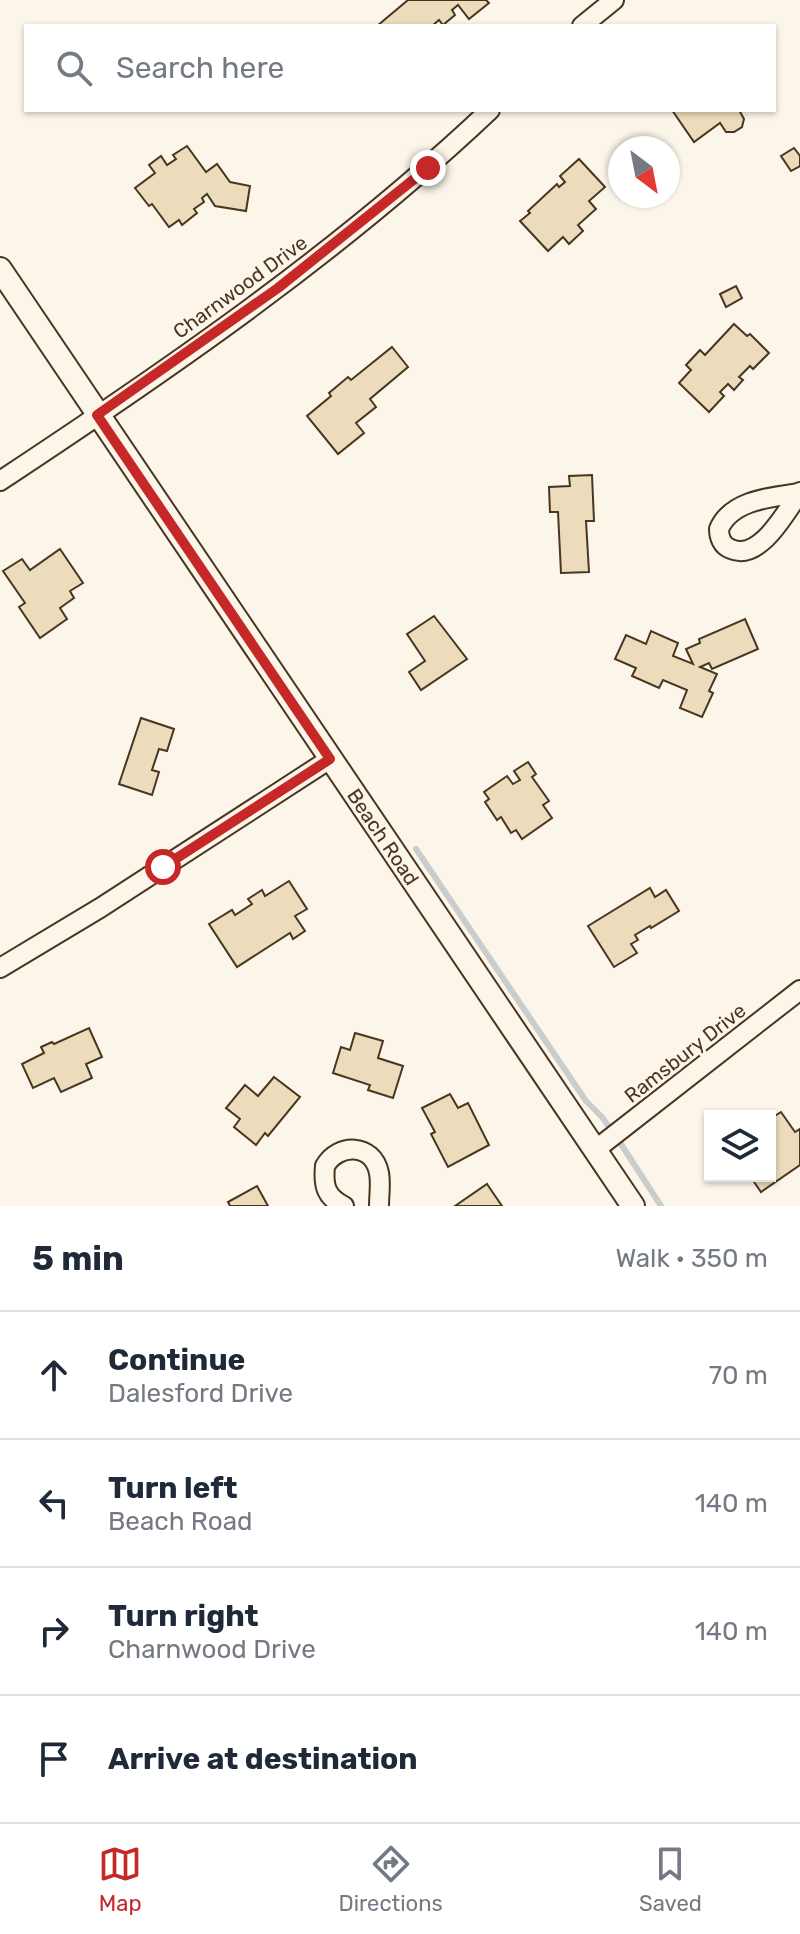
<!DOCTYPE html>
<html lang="en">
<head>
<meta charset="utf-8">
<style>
  :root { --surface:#fff; --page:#f6f6f7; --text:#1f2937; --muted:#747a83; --line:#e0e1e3; --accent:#c62828 }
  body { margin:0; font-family:Rubik,sans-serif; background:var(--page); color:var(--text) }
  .controls { position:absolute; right:24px; bottom:24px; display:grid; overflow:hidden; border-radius:0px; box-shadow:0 2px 6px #0004 }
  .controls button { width:72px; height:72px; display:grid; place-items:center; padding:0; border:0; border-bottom:2px solid var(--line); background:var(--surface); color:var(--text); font:40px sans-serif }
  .compass { position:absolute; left:608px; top:136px; width:72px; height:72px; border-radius:50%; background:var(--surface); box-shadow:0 2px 6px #0004; rotate:148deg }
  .stop { position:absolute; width:24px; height:24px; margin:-18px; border:6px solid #c62828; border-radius:50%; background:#fff }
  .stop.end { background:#c62828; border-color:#fff; box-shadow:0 2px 8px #0008 }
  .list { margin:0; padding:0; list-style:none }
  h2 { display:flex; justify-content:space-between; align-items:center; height:104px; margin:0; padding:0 32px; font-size:34px }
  h2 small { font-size:26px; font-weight:400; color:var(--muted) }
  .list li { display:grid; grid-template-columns:52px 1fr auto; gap:24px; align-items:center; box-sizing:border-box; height:128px; padding:0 32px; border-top:2px solid var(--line) }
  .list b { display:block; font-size:30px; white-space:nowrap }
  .list p { margin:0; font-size:26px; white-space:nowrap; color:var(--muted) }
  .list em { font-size:26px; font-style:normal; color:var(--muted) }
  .icon { flex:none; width:44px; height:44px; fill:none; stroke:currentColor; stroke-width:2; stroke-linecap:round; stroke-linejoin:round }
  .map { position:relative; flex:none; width:800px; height:1206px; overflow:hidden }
  .search { position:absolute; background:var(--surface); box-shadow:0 2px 6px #0004; left:24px; right:24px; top:24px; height:88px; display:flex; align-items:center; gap:20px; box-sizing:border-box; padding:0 28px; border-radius:0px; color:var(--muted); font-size:30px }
  .sheet { height:616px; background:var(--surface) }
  nav { display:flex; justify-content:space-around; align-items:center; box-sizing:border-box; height:112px; border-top:2px solid var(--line); background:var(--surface); font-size:22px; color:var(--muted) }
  nav a { display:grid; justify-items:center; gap:4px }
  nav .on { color:var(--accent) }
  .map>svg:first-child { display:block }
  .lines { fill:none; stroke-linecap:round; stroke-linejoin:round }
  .stream { stroke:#c9cecd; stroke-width:6 }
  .building { fill:#ecdcbc; stroke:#4a3520; stroke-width:2 }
  .minor-casing { stroke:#4a3520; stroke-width:22 }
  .tertiary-casing { stroke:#4a3520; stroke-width:26 }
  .minor { stroke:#fbf6e9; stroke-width:18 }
  .tertiary { stroke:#fbf6e9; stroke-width:22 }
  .route { stroke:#c62828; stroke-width:10 }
  .labels { text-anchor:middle; stroke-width:6; stroke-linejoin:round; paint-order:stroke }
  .street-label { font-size:20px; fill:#4a3520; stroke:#fbf6e9 }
</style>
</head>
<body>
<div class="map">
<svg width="800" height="1206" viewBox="0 0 800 1206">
  <rect width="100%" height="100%" fill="#fbf6e9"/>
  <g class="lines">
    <polyline class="stream" points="416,849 586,1101 602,1117 621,1144 661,1206"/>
  </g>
  <g class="building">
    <polygon points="408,0 486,0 489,3 469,19 458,5 452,10 455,15 443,25 439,20 432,26 377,26"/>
    <polygon points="672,110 739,110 744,119 742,127 734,132 726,132 720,123 694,142"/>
    <polygon points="187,146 206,172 217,164 230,182 250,186 246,211 215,206 207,194 202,198 204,202 194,209 197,213 182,225 179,220 169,227 152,204 149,206 135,188 155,173 149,165 161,156 167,165 176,159 173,155"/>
    <polygon points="794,148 800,156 800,166 791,171 781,156"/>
    <polygon points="579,159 605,187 589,201 596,209 578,225 583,231 569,244 563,237 548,251 520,221 530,213 528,211 557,184 559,187 565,182 560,176"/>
    <polygon points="736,286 742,298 726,307 720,294"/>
    <polygon points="734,324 747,336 750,334 769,353 753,369 750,366 739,377 743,380 734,390 728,384 720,392 724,396 709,412 679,383 691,370 686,365 700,350 705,355"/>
    <polygon points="392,347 408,367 370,399 376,407 356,423 364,433 338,454 307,416 331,396 329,393 348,377 351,380"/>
    <polygon points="592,475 594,521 586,521 589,572 561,573 558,512 550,512 549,487 570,486 569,476"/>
    <polygon points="60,549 83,583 70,591 74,598 60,608 67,619 40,638 19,607 25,603 3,571 22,559 30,570"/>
    <polygon points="434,616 467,659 421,690 409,672 425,661 407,634"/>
    <polygon points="745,619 758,649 712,669 709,663 700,667 717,674 709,691 713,693 702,717 680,708 687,690 663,680 659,688 632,676 636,668 615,659 626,635 646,644 651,631 678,643 673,656 693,664 686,649 700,643 699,639"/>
    <polygon points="141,718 174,729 167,751 159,749 152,770 159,772 152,795 119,784"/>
    <polygon points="528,762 536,774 532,777 549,801 543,805 552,818 522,839 516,830 511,833 501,817 497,820 485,802 489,799 484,792 507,776 513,784 520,780 514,771"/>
    <polygon points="289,881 307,909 295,916 305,931 293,939 290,933 237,967 209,924 232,910 235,915 252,904 248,899 262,890 265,896"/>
    <polygon points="650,888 655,897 666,890 679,911 651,928 650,926 635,935 638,940 631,944 637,953 614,967 588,926"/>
    <polygon points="89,1028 102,1057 86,1064 92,1078 61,1092 54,1078 33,1088 22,1064 44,1053 41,1047 52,1042 54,1044"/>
    <polygon points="355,1033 383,1041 378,1058 403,1066 393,1098 368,1090 370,1085 333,1073 341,1047 350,1050"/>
    <polygon points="274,1077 300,1097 268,1136 265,1133 256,1145 234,1127 240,1119 226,1108 245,1085 258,1096"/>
    <polygon points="450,1094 458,1108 468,1103 489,1145 448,1167 431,1134 435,1132 422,1108"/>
    <polygon points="781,1112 795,1132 800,1129 800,1165 761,1192 750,1176 770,1176 770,1119"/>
    <polygon points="487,1184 502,1206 455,1206"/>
    <polygon points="257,1186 268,1206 230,1206 228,1202"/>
  </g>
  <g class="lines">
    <defs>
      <g id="minor">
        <polyline points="582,26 614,0"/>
        <path d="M0 481C171 368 341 251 490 110"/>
        <path d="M799 493C772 497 731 500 719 529 719 537 722 546 731 549 760 562 787 510 800 492"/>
        <polyline points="0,968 100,908 330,759"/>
        <polyline points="595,1150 800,990"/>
        <path d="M344 1206C326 1197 323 1186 325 1166 338 1143 373 1143 379 1173 381 1183 379 1195 379 1206"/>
      </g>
      <polyline id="tertiary" points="0,269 633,1206"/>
    </defs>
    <use href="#minor" class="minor-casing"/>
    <use href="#tertiary" class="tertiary-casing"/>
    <use href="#minor" class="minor"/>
    <use href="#tertiary" class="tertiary"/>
  </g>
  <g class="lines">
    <polyline class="route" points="163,867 330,759 97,415 278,288 428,168"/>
  </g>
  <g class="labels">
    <g class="street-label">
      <text transform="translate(240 287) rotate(-36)" y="7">Charnwood Drive</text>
      <text transform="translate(383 837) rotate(56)" y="7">Beach Road</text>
      <text transform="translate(685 1053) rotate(-38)" y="7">Ramsbury Drive</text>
    </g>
  </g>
</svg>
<div class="controls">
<button><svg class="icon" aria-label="layers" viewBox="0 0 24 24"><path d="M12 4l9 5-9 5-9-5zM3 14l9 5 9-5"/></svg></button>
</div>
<svg class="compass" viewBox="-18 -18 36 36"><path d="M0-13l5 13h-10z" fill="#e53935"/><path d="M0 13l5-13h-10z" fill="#747a83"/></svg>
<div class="stop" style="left:163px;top:867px"></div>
<div class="stop end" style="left:428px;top:168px"></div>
<div class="search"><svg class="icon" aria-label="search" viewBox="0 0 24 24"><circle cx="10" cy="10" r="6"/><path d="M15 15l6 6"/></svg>Search here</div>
</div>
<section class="sheet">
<h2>5 min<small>Walk · 350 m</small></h2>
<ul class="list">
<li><svg class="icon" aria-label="ahead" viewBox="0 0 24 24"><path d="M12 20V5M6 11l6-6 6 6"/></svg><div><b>Continue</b><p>Dalesford Drive</p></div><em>70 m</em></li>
<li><svg class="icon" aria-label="left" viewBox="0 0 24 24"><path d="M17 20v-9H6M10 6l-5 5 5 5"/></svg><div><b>Turn left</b><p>Beach Road</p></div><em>140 m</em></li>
<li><svg class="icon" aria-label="right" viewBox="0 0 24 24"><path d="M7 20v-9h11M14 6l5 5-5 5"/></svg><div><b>Turn right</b><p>Charnwood Drive</p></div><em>140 m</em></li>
<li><svg class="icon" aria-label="arrive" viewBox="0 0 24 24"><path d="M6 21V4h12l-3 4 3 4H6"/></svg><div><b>Arrive at destination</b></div></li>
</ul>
</section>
<nav>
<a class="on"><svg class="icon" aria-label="map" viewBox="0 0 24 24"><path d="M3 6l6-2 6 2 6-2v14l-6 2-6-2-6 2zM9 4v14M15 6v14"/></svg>Map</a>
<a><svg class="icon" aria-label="directions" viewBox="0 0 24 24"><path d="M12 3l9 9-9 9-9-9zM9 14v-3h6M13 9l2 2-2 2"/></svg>Directions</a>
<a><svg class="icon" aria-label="saved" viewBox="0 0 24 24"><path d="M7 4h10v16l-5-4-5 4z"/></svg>Saved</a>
</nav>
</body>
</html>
